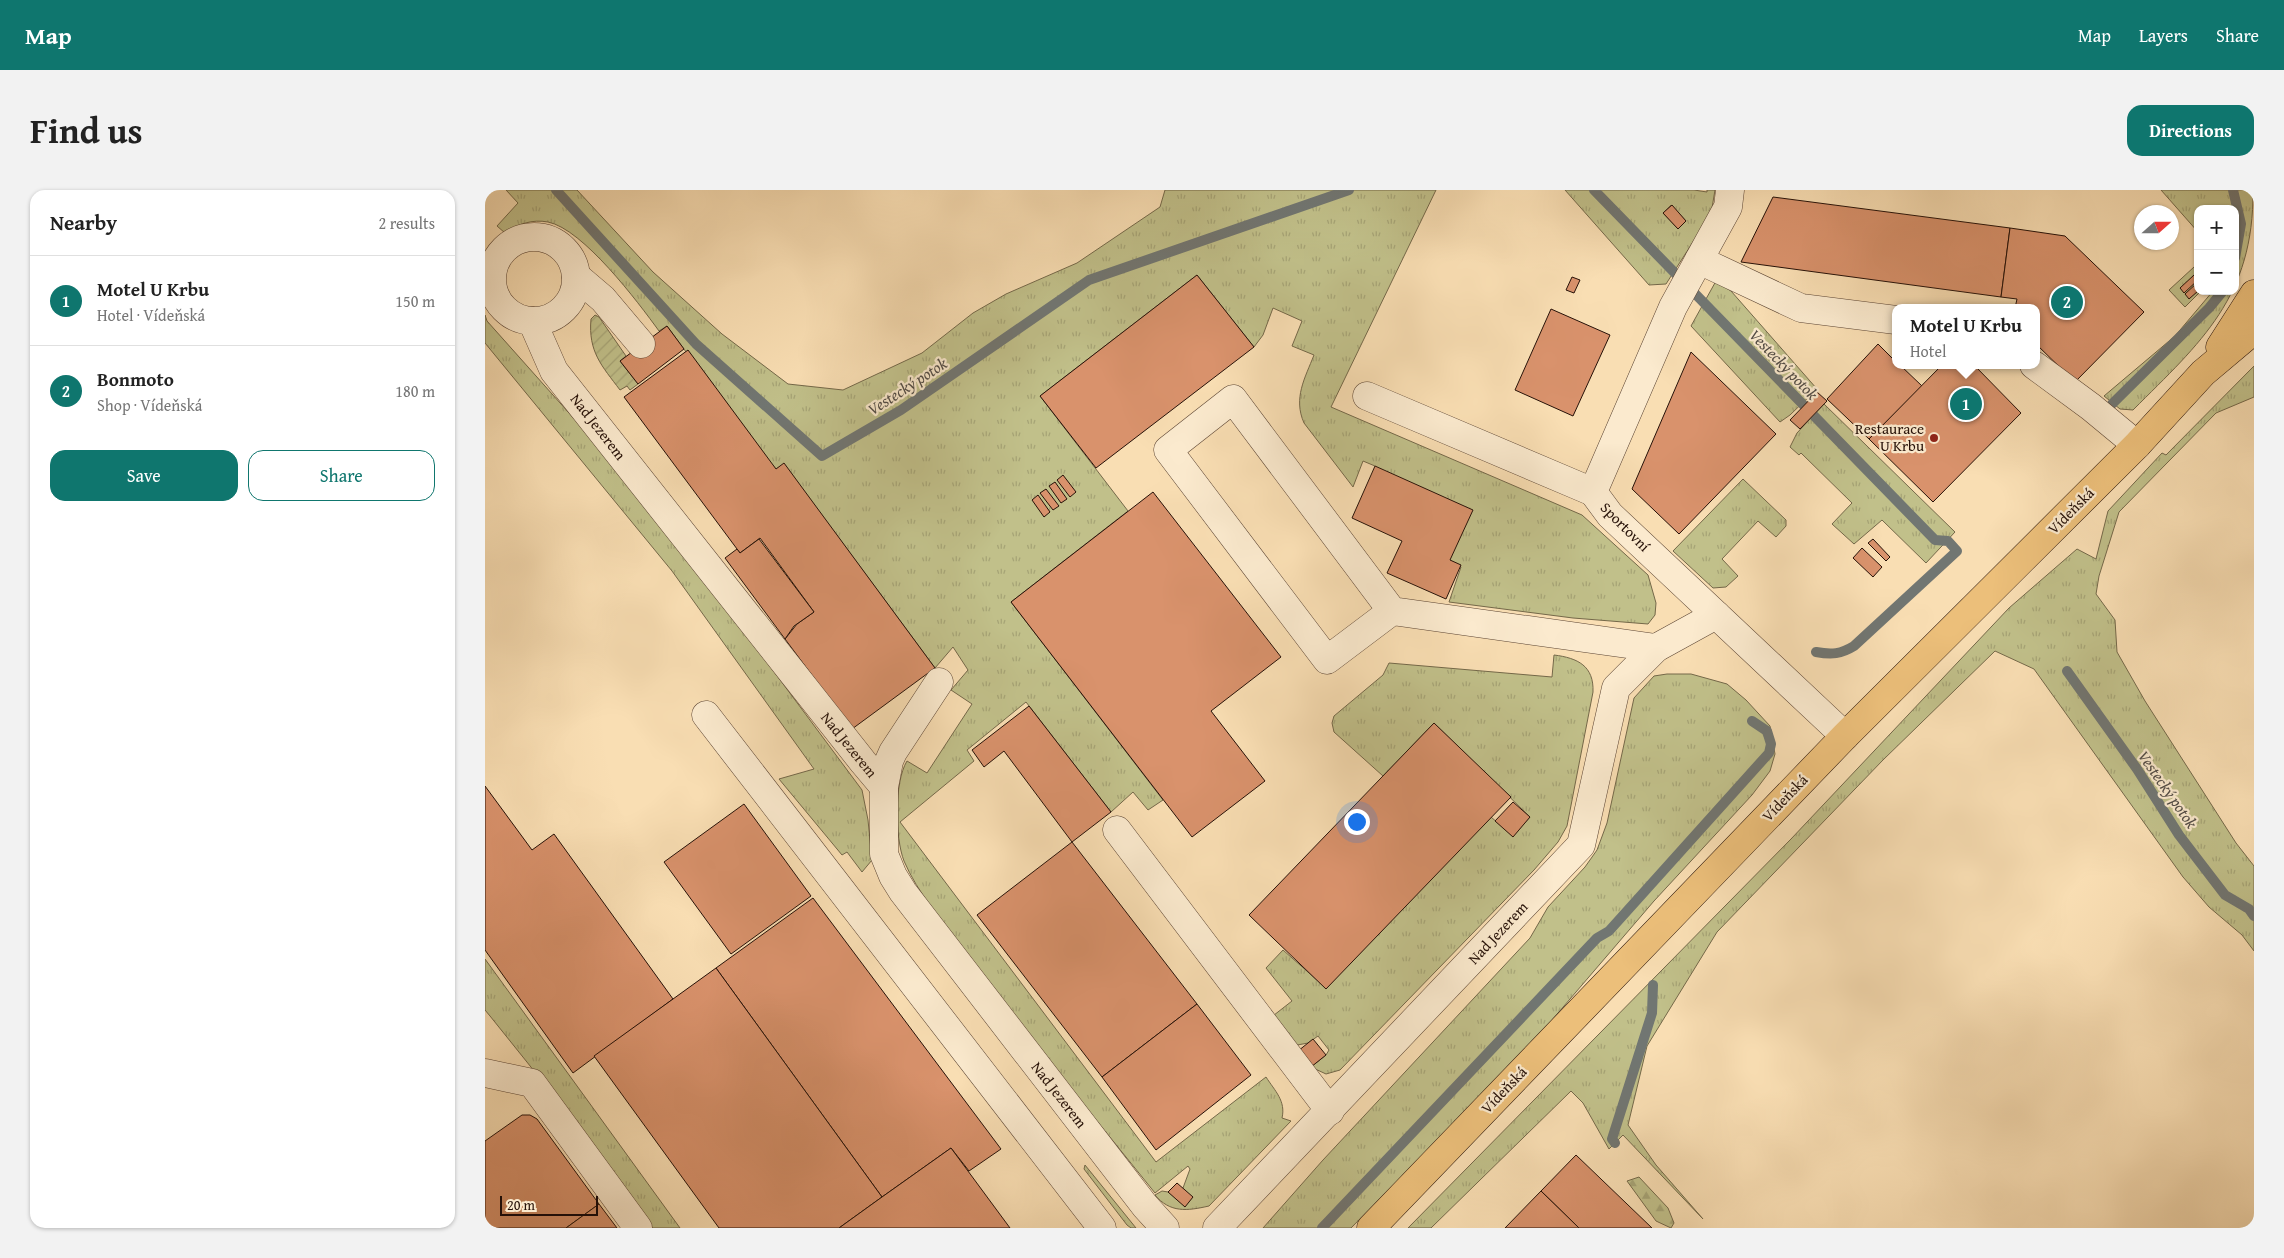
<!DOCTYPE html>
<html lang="en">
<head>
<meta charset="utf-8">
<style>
  :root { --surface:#fff; --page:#f2f2f2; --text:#222; --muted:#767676; --line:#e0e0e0; --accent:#0f766e }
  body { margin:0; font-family:"Gentium Book Plus",serif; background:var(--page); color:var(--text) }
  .controls { position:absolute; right:15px; top:15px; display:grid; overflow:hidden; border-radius:10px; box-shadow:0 1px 4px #0004 }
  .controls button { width:45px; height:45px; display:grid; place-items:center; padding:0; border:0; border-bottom:1px solid var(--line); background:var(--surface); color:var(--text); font:25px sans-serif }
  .compass { position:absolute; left:1649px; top:15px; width:45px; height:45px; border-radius:50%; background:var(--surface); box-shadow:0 1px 4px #0004; rotate:69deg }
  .scale { position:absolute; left:15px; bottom:12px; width:98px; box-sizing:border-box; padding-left:5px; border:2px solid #261108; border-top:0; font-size:14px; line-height:18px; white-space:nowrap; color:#261108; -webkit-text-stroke:4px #fbeace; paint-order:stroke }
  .you { position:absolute; left:871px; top:631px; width:18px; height:18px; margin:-12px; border:4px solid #fff; border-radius:50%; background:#1a73e8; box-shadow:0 0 0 8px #1a73e833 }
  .badge { display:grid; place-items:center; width:32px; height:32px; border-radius:50%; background:var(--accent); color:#fff; font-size:16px; font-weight:700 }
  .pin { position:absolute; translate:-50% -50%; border:2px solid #fff; box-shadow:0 1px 5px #0006 }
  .popup { position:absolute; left:1407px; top:114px; width:148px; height:65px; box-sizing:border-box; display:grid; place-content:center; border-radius:10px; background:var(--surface); filter:drop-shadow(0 1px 4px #0005); font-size:16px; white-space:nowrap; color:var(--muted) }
  .popup b { font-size:19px; color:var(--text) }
  .popup::after { content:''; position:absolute; left:50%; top:100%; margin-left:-10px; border:10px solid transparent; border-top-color:var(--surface) }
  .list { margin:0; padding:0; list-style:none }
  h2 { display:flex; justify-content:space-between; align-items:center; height:65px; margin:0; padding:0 20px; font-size:21px }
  h2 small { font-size:16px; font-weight:400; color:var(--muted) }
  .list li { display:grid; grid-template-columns:32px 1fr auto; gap:15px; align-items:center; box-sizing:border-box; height:90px; padding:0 20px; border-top:1px solid var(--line) }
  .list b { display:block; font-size:19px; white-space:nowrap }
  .list p { margin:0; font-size:16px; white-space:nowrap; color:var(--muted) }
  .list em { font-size:16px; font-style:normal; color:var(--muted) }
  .actions { display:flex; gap:10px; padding:15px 20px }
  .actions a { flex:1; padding:11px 0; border:1px solid var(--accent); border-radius:15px; text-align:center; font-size:18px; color:var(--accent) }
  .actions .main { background:var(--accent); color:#fff }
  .map { position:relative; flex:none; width:1769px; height:1038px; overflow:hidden; border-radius:15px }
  header { display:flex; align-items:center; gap:30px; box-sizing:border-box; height:70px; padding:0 25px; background:var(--accent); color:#fff }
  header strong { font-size:24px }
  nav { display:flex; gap:28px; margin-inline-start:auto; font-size:18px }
  .intro { display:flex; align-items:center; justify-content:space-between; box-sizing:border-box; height:120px; padding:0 30px }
  h1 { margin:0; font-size:35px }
  .button { padding:12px 22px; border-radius:15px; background:var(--accent); color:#fff; font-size:18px; font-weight:700 }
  main { display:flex; gap:30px; padding:0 30px }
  aside { flex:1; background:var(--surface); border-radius:15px; box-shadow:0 1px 4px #0004 }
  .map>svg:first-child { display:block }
  .grass { fill:url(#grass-tufts); stroke:#746849; fill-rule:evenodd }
  .forest { fill:url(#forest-firs); stroke:#746849 }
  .garden { fill:url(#garden-furrows); stroke:#746849 }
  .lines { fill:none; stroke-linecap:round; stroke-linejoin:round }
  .stream { stroke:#717672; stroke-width:10 }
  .building { fill:#d9926c; stroke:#261108 }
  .minor-casing { stroke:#5b4433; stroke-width:29 }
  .major-casing { stroke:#261108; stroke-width:29 }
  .minor { stroke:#fbeace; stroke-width:28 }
  .major { stroke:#ecbf7a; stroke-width:28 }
  .poi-dot { fill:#8f2418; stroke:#fbeace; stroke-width:2 }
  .labels { text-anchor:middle; stroke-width:4.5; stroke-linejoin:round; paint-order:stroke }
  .street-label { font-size:15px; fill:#261108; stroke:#fbeace }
  .poi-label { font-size:15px; fill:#261108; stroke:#fbeace; text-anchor:end }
  .water-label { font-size:16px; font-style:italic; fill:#524c46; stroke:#fbeace }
</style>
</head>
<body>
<header>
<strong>Map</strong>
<nav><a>Map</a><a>Layers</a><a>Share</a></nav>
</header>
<div class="intro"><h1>Find us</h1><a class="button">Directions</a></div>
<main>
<aside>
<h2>Nearby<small>2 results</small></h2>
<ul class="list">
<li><span class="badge">1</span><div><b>Motel U Krbu</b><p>Hotel · Vídeňská</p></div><em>150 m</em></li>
<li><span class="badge">2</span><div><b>Bonmoto</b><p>Shop · Vídeňská</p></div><em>180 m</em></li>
</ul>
<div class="actions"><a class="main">Save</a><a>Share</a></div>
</aside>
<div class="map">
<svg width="1769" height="1038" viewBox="0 0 1769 1038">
  <defs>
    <pattern id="grass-tufts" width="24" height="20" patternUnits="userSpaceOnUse" patternTransform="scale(1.25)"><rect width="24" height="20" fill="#c1c08a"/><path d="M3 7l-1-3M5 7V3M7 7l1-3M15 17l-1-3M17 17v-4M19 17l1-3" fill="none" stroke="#a6a476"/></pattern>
    <pattern id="forest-firs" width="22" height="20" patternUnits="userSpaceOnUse" patternTransform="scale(1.25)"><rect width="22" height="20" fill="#c1c08a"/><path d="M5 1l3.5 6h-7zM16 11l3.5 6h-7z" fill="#a6a476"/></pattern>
    <pattern id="garden-furrows" width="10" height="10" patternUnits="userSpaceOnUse" patternTransform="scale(1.25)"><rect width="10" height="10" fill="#c1c08a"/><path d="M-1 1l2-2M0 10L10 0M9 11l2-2" fill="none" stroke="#a6a476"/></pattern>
  </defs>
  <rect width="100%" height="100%" fill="#f9deb3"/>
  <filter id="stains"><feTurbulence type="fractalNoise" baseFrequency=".004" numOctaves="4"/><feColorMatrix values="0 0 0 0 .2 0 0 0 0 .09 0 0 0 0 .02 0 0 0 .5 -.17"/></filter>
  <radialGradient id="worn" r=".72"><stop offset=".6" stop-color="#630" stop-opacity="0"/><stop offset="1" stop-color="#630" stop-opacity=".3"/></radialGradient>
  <g class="grass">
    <path d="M21 0H92L168 82 237 144 303 194 358 200 437 163 488 123 521 104 592 73 675 17 680 0H951L846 217 1097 325 1163 385 1171 413 1170 425 1163 434 1088 428 964 412 976 377 965 370 890 276 878 271 868 297 819 233C808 208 820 188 829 165L807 156 817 131 788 118 778 145 769 157 712 85 555 206 643 321 526 412 678 610 663 620 648 602 626 622 541 512 482 560 489 571 415 632 671 972 781 887C790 901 801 911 797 928L806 931 724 1016C702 1021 685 1023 670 1005L677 1001 683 1002 698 998 705 979 703 976 670 1003C606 923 540 845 480 762 460 735 432 702 419 671 410 648 409 592 422 571L442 583 487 514 466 500 483 480 468 457 450 478 299 274 291 279 265 249 182 136 174 141C153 112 98 39 63 32 47 29 33 34 20 43L12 36 33 13Z"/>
    <path d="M1080 0H1209L1222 2V0H1230L1226 24 1181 94 1164 95ZM1186 15 1201 31 1193 39 1178 23Z"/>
    <path d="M1676 0H1768C1769 107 1716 152 1648 220L1635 219 1619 206 1690 146 1728 101H1750V19H1713V42Z"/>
    <polygon points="1709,77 1713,82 1713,101 1716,101 1700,117 1684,100"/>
    <polygon points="1231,91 1246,101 1332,199 1305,225 1295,232 1206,136"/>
    <polygon points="0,125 2,131 133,278 223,393 377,600 383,630 387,670 377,682 362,662 357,665 294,589 329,579 187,381 0,153"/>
    <polygon points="1769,176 1769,207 1731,223 1634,322 1614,386 1611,404 1630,430 1632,462 1660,511 1751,653 1769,676 1769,761 1757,745 1724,717 1698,687 1549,479 1510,461 1398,570 1232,742 1162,856 1143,935 1171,975 1218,1029 1138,945 1124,959 1098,913 1086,901 946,1038 923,1038 1306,649 1524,418 1592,359 1611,369 1623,321 1677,263 1681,265"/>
    <polygon points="1339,214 1470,342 1441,373 1397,330 1369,354 1347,334 1367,313 1316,263 1314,265 1305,257 1312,243"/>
    <polygon points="1258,289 1301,330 1301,336 1291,347 1273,331 1237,369 1253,386 1241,397 1228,398 1188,361"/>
    <path d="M1069 465C1093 468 1109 476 1108 502L1082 636 1073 652 1049 680 855 880 841 884 826 877 841 865 844 860 833 846 823 853 807 856 784 829 807 811 781 778 798 760 841 798 1006 627 1028 646 1045 627 949 533 898 586 849 542 847 533 849 526 898 485 904 473 1067 487Z"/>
    <polygon points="1182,484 1206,484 1242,494 1261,510 1285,536 1290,564 1285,581 1267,605 1169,711 1049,851 866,1038 778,1038 838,970 1045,748 1063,717 1100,677 1112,660 1122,633 1149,508 1169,486"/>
    <polygon points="0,769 195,1038 167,1038 74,912 5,826 0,820"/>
    <polygon points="600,975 651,1038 646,1038 642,1035 599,979"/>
  </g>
  <polygon class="forest" points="1154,987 1183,1018 1189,1033 1186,1038 1171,1031 1142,991"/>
  <path class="garden" d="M110 125 114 127 141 166 135 171 153 194 145 200 142 196 135 200C117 176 103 162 106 129Z"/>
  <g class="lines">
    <g class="stream">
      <polyline points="71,0 211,154 337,266 416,220 604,90 864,0"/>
      <path d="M1109 0 1450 350 1463 351 1472 361 1369 456C1356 464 1347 465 1331 462"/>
      <polyline points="1748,0 1756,34 1750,68"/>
      <polyline points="1627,214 1724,118 1738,101"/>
      <polyline points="1582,481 1652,579 1694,645 1740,705 1764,719 1769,726"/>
      <polyline points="1130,953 1127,949 1167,823 1168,795"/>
      <polyline points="837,1038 1112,748 1124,741 1284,563 1286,554 1282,541 1267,531"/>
    </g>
  </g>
  <g class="building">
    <polygon points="1288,7 1525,38 1516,107 1256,72"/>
    <polygon points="1187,15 1201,31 1193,39 1178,23"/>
    <polygon points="1525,38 1580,46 1659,122 1590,192 1551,154 1551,118 1530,118 1532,109 1516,107"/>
    <polygon points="712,85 769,157 611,278 555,206"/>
    <polygon points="1709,85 1713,90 1699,103 1695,98"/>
    <polygon points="1087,87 1095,90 1089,103 1081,100"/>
    <polygon points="1713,92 1713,101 1704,109 1700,104"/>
    <polygon points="1066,119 1125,145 1088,226 1030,200"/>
    <polygon points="182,136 199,159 153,194 135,171"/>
    <polygon points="1393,154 1411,172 1411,175 1415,175 1437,196 1384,249 1342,209"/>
    <polygon points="203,160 291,279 299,273 450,478 367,539 300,449 312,434 329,422 275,348 255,363 139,207"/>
    <polygon points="1206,162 1291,244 1194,344 1147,299"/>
    <polygon points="1457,175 1489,175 1536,223 1448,312 1384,249"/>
    <polygon points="1332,202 1342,211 1315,239 1305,230"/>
    <polygon points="890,276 988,320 965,370 976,375 961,409 902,383 917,351 867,328"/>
    <polygon points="578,285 591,302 585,307 572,290"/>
    <polygon points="570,292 582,309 576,313 564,296"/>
    <polygon points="561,299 574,316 568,320 555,303"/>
    <polygon points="668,302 796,467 726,521 780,591 707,647 526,412"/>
    <polygon points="553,305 565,322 559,327 547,310"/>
    <polygon points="274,349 329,422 309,436 300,449 240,368 252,359 255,363"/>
    <polygon points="1388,349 1405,367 1401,371 1383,353"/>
    <polygon points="1377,358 1397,377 1388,387 1368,368"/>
    <polygon points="544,516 626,622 587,652 519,561 499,577 487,560"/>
    <polygon points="949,533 1026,607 841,799 764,725"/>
    <polygon points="0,596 47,660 69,644 188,809 88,883 0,760"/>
    <polygon points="1028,612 1045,627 1028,647 1010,631"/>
    <polygon points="259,614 326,706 246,764 179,672"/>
    <polygon points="587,652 712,814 617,887 492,725"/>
    <polygon points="328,708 516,959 484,981 466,958 397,1007 231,778"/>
    <polygon points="231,778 397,1007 354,1038 234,1038 109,866"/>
    <polygon points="712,814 766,885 671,960 617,887"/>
    <polygon points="828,849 841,865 826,877 813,861"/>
    <polygon points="37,925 45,925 52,929 114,1014 81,1038 0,1038 0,951"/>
    <polygon points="466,958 525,1038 354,1038 397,1007"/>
    <polygon points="1091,965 1167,1038 1094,1038 1056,1001"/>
    <polygon points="692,993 708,1007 700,1017 683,1002"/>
    <polygon points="1056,1001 1094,1038 1020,1038"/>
    <polygon points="114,1014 132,1038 81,1038"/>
  </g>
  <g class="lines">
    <defs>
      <g id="minor">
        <polyline points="1245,0 1243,17 1188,117 1108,302 1125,325 1360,546"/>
        <circle cx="49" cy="89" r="42"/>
        <polyline points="1214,70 1316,118 1411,130"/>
        <polyline points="91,86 118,109 156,154"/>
        <polyline points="47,131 69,181 378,572 399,597"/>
        <polyline points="1549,175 1606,217 1652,255"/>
        <polyline points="882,206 1108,302"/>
        <polyline points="907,421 842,470 683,260 748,209 907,421 1171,458"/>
        <polyline points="454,492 408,562 404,571 399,597 399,664 408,686 418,702 660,1016 680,1038"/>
        <polyline points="221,525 617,1038"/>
        <polyline points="632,640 845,921"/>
        <polyline points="0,883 47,893 153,1038"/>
        <polyline points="732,1038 1096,655 1131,498 1171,458 1231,425"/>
      </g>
      <g id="major">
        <polyline points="1735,157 1769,104"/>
        <polyline points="886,1038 1360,546 1652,255 1718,183 1769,140"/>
      </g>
    </defs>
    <use href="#minor" class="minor-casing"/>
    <use href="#major" class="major-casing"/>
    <use href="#minor" class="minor"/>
    <use href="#major" class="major"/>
  </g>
  <circle class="poi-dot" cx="1449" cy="248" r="5"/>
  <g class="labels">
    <g class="street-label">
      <text transform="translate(113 237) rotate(52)" y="5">Nad Jezerem</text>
      <text transform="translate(1586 321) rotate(-45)" y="5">Vídeňská</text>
      <text transform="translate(1140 337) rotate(45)" y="5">Sportovní</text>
      <text transform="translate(364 555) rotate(51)" y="5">Nad Jezerem</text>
      <text transform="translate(1300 608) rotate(-46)" y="5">Vídeňská</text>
      <text transform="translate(1013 743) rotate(-47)" y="5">Nad Jezerem</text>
      <text transform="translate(1019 900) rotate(-46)" y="5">Vídeňská</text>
      <text transform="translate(574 905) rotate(52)" y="5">Nad Jezerem</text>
    </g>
    <g class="poi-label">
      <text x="1439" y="244">Restaurace<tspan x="1439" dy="17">U Krbu</tspan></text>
    </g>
    <g class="water-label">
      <text transform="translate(1299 174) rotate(46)" y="6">Vestecký potok</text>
      <text transform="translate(422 196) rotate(-33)" y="6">Vestecký potok</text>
      <text transform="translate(1683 599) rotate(55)" y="6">Vestecký potok</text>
    </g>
  </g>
  <rect width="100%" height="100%" filter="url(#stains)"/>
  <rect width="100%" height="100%" fill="url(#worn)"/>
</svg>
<div class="controls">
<button>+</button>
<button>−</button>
</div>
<svg class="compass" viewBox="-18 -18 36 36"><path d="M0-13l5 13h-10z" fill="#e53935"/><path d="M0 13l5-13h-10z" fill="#767676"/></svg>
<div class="scale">20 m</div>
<div class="you"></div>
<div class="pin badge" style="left:1481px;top:214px">1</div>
<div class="popup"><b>Motel U Krbu</b>Hotel</div>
<div class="pin badge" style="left:1582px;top:112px">2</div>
</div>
</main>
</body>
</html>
